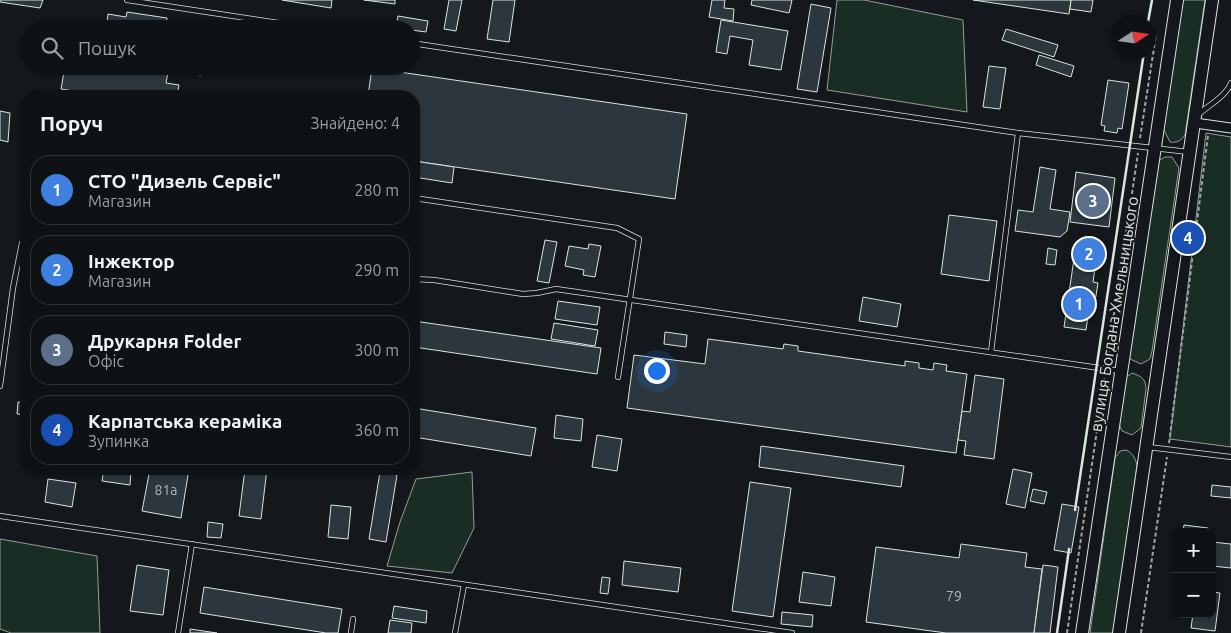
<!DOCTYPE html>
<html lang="uk">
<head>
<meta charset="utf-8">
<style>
  :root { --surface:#0f1215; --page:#1d2022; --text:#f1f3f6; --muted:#9b9ea0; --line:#2f3234; --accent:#ffb74d }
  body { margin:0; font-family:Ubuntu,sans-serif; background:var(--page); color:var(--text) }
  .controls { position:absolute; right:15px; bottom:15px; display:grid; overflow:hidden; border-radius:10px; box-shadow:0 1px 4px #0004 }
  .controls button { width:45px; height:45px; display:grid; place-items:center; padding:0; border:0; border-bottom:1px solid var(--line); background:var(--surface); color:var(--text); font:25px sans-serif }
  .compass { position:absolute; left:1111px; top:15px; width:45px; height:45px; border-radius:50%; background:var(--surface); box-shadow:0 1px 4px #0004; rotate:78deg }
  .you { position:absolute; left:656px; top:370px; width:18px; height:18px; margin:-12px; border:4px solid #fff; border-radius:50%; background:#1a73e8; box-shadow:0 0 0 8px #1a73e833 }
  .badge { display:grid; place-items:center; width:32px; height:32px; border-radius:50%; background:var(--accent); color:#fff; font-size:16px; font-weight:700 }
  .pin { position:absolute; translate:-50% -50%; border:2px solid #fff; box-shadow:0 1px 5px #0006 }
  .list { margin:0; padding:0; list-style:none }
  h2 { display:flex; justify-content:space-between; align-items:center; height:65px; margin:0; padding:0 20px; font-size:21px }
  h2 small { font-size:16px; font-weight:400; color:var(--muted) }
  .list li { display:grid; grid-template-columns:32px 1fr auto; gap:15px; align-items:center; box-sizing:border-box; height:70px; margin:0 10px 10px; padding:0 10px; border:1px solid var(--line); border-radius:20px }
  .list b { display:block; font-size:19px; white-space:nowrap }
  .list p { margin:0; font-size:16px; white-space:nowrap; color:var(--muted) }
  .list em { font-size:16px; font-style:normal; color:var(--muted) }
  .icon { flex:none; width:28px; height:28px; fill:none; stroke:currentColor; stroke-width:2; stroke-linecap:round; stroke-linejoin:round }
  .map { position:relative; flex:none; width:1231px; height:633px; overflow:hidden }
  .search { position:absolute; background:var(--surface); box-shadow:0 1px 4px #0004; left:20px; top:20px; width:400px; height:55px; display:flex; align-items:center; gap:12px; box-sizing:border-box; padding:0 18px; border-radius:28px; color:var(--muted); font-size:19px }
  .panel { position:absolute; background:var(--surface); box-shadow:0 1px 4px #0004; left:20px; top:90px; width:400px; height:385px; border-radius:20px }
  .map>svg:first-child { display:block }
  .green { fill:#1a2d24; stroke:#939e99 }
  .building { fill:#2c363c; stroke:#d8e6dc }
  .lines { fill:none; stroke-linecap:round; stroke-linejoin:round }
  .lane-casing { stroke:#d8e6dc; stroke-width:6 }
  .street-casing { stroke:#d8e6dc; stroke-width:11 }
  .secondary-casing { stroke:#d8e6dc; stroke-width:14 }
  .path { stroke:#9da8a2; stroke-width:2; stroke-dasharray:4 2.5; stroke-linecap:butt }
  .lane { stroke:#14181c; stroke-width:4.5 }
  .street { stroke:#14181c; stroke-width:9 }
  .secondary { stroke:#14181c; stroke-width:12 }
  .wall { stroke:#d8e6dc; stroke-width:2.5 }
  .labels { text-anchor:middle; stroke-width:4; stroke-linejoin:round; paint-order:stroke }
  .number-label { font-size:14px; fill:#adbab4 }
  .street-label { font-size:16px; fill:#d8e6dc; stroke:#14181c }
</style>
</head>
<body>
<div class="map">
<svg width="1231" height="633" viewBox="0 0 1231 633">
  <rect width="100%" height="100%" fill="#14181c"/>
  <g class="green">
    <polygon points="837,0 864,0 963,20 967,112 827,90"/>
    <path d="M1182 0H1205L1185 135C1181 141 1177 143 1170 142L1163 128Z"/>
    <polygon points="1206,133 1231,137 1231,447 1170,439"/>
    <polygon points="1165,157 1172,157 1179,168 1152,351 1150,359 1141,364 1130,359 1129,353 1158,161"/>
    <path d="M1132 373C1141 376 1146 379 1146 389L1141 428 1132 435 1122 431 1119 424 1126 377Z"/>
    <path d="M1126 450C1133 453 1135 458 1137 465L1115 633H1090L1115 458 1120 451Z"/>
    <polygon points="472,472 474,528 452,573 387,566 400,522 416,479"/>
    <polygon points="0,539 97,556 100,633 11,633 0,629"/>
  </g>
  <g class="building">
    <polygon points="0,0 43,0 40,8 0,2"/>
    <polygon points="282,0 332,0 331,8"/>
    <polygon points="364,0 395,0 395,4"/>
    <polygon points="449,0 462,0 456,31 444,29"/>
    <polygon points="493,0 515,0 509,42 487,39"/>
    <polygon points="712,0 725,0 724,8 734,9 733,21 709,17"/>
    <polygon points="752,0 792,0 789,13 751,5"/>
    <polygon points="973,0 1071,0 1069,14"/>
    <polygon points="1071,0 1093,0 1091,12 1070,9"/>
    <polygon points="811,4 831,8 817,92 797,89"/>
    <polygon points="127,12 167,18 165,29 106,29 108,14 126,17"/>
    <polygon points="398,16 428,21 426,32 411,30 411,29 396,28"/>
    <polygon points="721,20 788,31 781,70 749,65 753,40 730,36 727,54 716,52"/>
    <polygon points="72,21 106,27 106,29 71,29"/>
    <polygon points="1006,29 1058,45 1054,57 1002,40"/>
    <polygon points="1039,55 1074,66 1071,77 1036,65"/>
    <polygon points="65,66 169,66 166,83 179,85 177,96 105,96 61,89"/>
    <polygon points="181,66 202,66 201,75 181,72"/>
    <polygon points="989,66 1006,68 1000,109 983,107"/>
    <polygon points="372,68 687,114 675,199 414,161 414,96 368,96"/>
    <polygon points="1108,80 1129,83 1122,129 1118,128 1117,133 1104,131 1105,126 1101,125"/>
    <polygon points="0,111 10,113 8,142 0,140"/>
    <polygon points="414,161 454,167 452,183 414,177"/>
    <polygon points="1040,167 1056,170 1050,209 1070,212 1067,231 1060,237 1015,231 1018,210 1033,212"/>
    <polygon points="1076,172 1115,178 1109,227 1070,222"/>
    <polygon points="949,215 997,221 989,281 941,274"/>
    <polygon points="545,240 557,242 549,283 537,281"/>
    <polygon points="589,244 601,246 595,277 583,275 584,270 565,266 569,246 588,249"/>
    <polygon points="1048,248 1057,250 1055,265 1046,264"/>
    <polygon points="1075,252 1097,255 1093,282 1098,283 1095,302 1090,302 1086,330 1064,327"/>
    <polygon points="863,297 901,304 897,327 859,321"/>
    <polygon points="558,301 600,307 597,325 555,319"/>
    <polygon points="414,321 601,348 597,374 414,347"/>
    <polygon points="554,323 598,330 595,346 551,339"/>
    <polygon points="665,332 687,335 686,347 664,344"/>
    <polygon points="708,339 783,349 784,344 798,346 798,351 905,366 905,361 919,363 919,368 933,370 934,363 947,365 946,371 967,374 956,453 627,408 634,355 705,364"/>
    <polygon points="975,375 1004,379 994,459 964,455 966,441 958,440 962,411 970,412"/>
    <polygon points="18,402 26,403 26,402 26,415 17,414"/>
    <polygon points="414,408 536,428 531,456 414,437"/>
    <polygon points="556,415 583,419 581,441 554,438"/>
    <polygon points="597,435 622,439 617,471 592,467"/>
    <polygon points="761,446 904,466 901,487 759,467"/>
    <polygon points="104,469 131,469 130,485 102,481"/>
    <polygon points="150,469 189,469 181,518 142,511"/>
    <polygon points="245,469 267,469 261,519 239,516"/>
    <polygon points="1013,469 1032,473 1025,508 1006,504"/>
    <polygon points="380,472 397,475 386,542 369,539"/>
    <polygon points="48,479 76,483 72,507 45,502"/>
    <polygon points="750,482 791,488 773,617 732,611"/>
    <polygon points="1212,485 1231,487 1231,498 1211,496"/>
    <polygon points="1033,489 1047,492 1044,504 1030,501"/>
    <polygon points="1062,504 1079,507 1071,553 1054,550"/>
    <polygon points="331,505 351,507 348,539 328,537"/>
    <polygon points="208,522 223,524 221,538 207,537"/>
    <polygon points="1184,525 1208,528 1207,532 1183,532"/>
    <polygon points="1212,542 1231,544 1231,568 1212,566"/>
    <polygon points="961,544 1027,553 1025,567 1042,569 1034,633 946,633 866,622 876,547 959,558"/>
    <polygon points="624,561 681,568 678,592 622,585"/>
    <polygon points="137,565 169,570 163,615 130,611"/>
    <polygon points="1043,565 1058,567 1050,633 1034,633"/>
    <polygon points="803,572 835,577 831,606 799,602"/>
    <polygon points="602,577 610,578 608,594 600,593"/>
    <polygon points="204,587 342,609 338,633 326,633 200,613"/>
    <polygon points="1212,592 1220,593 1215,631 1191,628 1193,614 1212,614"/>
    <polygon points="394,606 427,611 426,623 392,618"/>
    <polygon points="782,612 813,615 812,627 781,624"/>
    <polygon points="390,620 412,623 411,633 388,633"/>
    <polygon points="190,629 217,633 190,633"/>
  </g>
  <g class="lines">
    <defs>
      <g id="lane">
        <polyline points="127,0 319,29"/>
        <polyline points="411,43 1018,133 1189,152"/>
        <path d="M1199 114C1209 105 1226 96 1231 83"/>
        <polyline points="414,198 617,228 639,239 618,377"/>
        <polyline points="414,279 434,280 523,294 537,293 556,289 1120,371"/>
        <polyline points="991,352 1018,133"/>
        <polyline points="0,386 13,288 22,243 26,234"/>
        <polyline points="1148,447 1231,457"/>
        <polyline points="0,516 792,633"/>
        <polyline points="178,633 192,544"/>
        <polyline points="351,633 353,619"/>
        <polyline points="455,633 464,585"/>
      </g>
      <polyline id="street" points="1195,123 1231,128"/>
      <g id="secondary">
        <polyline points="1082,633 1177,0"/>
        <polyline points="1119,633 1212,0"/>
      </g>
    </defs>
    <use href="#lane" class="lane-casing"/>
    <use href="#street" class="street-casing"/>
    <use href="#secondary" class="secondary-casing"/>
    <g class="path">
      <polyline points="1140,138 1156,35"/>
      <polyline points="1107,361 1138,153"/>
      <polyline points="1169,443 1208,135"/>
      <polyline points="1067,633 1105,376"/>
      <polyline points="1141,633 1167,457"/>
    </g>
    <use href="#lane" class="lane"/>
    <use href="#street" class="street"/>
    <use href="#secondary" class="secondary"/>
    <g class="wall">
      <polyline points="1148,22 1152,0"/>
      <polyline points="1075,510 1144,52"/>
      <polyline points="1057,633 1069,549"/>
    </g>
  </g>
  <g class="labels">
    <g class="number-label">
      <text x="166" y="495">81а</text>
      <text x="954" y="601">79</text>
    </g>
    <g class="street-label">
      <text transform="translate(1114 314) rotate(-81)" y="6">вулиця Богдана Хмельницького</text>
    </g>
  </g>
</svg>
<div class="controls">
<button>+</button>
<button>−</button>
</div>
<svg class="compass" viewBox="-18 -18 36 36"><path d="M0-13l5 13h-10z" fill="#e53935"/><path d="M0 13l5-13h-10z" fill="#9b9ea0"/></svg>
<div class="you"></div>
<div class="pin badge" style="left:1079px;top:304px;background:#3f7fe0">1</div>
<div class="pin badge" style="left:1089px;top:254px;background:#3f7fe0">2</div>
<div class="pin badge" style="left:1093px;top:201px;background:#5c6f8a">3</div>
<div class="pin badge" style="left:1188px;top:238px;background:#1a4fb4">4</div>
<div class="search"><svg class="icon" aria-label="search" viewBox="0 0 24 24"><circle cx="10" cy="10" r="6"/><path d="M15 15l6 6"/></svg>Пошук</div>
<section class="panel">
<h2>Поруч<small>Знайдено: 4</small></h2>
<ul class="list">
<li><span class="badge" style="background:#3f7fe0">1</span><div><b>СТО &quot;Дизель Сервіс&quot;</b><p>Магазин</p></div><em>280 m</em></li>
<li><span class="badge" style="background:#3f7fe0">2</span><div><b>Інжектор</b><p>Магазин</p></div><em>290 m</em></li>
<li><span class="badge" style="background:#5c6f8a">3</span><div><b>Друкарня Folder</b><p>Офіс</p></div><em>300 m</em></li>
<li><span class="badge" style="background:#1a4fb4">4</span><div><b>Карпатська кераміка</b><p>Зупинка</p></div><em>360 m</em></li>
</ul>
</section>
</div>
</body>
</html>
